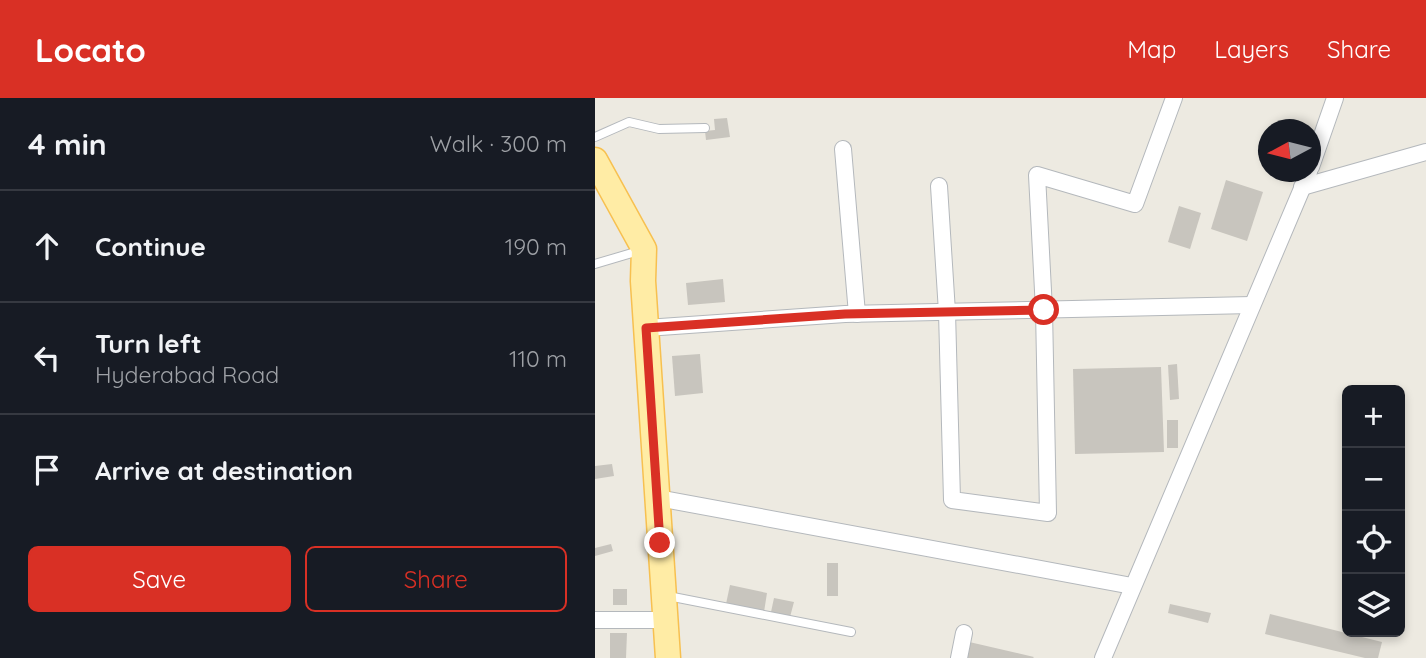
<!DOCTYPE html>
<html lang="en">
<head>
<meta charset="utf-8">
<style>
  :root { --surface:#171b24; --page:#242831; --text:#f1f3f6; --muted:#9ea1a6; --line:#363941; --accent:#d93025 }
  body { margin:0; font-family:Quicksand,sans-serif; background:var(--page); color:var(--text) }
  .controls { position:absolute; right:21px; bottom:21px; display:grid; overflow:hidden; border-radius:10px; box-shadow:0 4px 10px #0003 }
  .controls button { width:63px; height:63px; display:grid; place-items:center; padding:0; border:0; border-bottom:2px solid var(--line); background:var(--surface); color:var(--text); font:35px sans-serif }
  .compass { position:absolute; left:663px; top:21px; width:63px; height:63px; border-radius:50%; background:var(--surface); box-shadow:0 4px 10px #0003; rotate:263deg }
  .stop { position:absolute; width:21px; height:21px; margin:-16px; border:5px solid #d93025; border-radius:50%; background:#fff }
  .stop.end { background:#d93025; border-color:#fff; box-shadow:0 2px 7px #0008 }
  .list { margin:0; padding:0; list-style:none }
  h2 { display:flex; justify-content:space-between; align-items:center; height:91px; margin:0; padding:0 28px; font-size:30px }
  h2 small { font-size:23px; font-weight:400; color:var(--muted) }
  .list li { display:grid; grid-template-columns:46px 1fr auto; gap:21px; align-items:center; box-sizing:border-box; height:112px; padding:0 28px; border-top:2px solid var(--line) }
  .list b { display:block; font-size:26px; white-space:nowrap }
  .list p { margin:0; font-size:23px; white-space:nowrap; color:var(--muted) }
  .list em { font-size:23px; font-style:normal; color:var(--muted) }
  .actions { display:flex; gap:14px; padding:21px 28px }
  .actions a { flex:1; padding:16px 0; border:2px solid var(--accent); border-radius:10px; text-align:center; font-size:24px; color:var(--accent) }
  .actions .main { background:var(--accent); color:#fff }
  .icon { flex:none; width:38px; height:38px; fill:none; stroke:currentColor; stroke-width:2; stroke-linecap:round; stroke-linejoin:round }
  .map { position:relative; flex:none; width:831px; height:560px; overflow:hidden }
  header { display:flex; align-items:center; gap:42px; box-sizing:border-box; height:98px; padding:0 35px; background:var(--accent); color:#fff }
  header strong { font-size:33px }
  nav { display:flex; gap:38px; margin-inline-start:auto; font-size:24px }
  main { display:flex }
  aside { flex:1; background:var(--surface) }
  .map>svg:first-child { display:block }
  .building { fill:#c8c5be }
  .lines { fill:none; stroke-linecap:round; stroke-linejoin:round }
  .service-casing { stroke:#b4b8bc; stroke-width:10 }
  .minor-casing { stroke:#b4b8bc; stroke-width:18 }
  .primary-casing { stroke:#f7c050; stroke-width:27 }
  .service { stroke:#fff; stroke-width:8 }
  .minor { stroke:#fff; stroke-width:16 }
  .primary { stroke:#ffeca5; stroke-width:24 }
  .route { stroke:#d93025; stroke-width:9 }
</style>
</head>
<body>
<header>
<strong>Locato</strong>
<nav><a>Map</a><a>Layers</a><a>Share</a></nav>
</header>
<main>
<aside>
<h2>4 min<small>Walk · 300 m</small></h2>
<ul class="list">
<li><svg class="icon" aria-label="ahead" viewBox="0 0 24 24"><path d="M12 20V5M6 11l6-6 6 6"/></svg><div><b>Continue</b></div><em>190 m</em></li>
<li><svg class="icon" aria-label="left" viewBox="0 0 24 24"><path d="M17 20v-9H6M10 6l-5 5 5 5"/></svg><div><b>Turn left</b><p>Hyderabad Road</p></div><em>110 m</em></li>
<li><svg class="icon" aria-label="arrive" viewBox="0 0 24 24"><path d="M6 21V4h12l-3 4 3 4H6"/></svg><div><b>Arrive at destination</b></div></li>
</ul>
<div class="actions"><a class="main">Save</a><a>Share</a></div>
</aside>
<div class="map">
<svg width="831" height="560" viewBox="0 0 831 560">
  <rect width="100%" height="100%" fill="#edeae1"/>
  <g class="building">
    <polygon points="132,20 135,39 111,42 110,33 120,32 119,21"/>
    <polygon points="631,82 668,94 652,143 616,131"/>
    <polygon points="584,108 606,115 595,151 573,144"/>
    <polygon points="128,181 130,204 93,207 91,185"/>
    <polygon points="105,256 108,295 80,298 77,258"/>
    <polygon points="582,266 584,301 575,302 573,267"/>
    <polygon points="566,269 569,354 480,356 478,271"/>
    <rect x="572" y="322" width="11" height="28"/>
    <polygon points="17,366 19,378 0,381 0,368"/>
    <polygon points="16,446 18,453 0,458 0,450"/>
    <rect x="232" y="465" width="11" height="33"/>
    <polygon points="135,487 172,495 169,514 131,506"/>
    <rect x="18" y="491" width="14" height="16"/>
    <polygon points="179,500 199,504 195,519 176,514"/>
    <polygon points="575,506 616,515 613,525 573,515"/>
    <polygon points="675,516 787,544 783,560 770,560 670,536"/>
    <polygon points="15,535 32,535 31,560 15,560"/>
    <polygon points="370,543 439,559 438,560 366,560"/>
  </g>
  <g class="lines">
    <defs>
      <g id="service">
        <polyline points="0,39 34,24 64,31 110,30"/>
        <polyline points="0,166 47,152"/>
        <polyline points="73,498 256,534"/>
      </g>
      <g id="minor">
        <polyline points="248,51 262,216"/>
        <polyline points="716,69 740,0"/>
        <polyline points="344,88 352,214 357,402 453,415 449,212 442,77 540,106 579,0"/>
        <polyline points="707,89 831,54"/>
        <polyline points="51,230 250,216 657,207"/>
        <polyline points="63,400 537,488"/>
        <polyline points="0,522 71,522"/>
        <polyline points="364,560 369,535"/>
        <polyline points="508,560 714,74"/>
      </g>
      <polyline id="primary" points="0,62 49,151 48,183 73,560"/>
    </defs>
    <use href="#service" class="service-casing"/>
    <use href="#minor" class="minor-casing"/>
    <use href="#primary" class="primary-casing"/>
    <use href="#service" class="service"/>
    <use href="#minor" class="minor"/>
    <use href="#primary" class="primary"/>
  </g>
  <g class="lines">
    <polyline class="route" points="65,445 51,230 250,216 449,212"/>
  </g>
</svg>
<div class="controls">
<button>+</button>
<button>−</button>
<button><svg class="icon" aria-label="locate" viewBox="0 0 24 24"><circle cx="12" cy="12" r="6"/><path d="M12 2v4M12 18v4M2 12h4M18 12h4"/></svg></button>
<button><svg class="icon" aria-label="layers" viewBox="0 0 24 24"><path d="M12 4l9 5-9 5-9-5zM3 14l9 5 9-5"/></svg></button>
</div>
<svg class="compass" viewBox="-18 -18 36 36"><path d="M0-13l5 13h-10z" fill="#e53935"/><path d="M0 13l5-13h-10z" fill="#9ea1a6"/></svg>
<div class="stop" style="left:449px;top:212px"></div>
<div class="stop end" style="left:65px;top:445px"></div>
</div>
</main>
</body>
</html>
